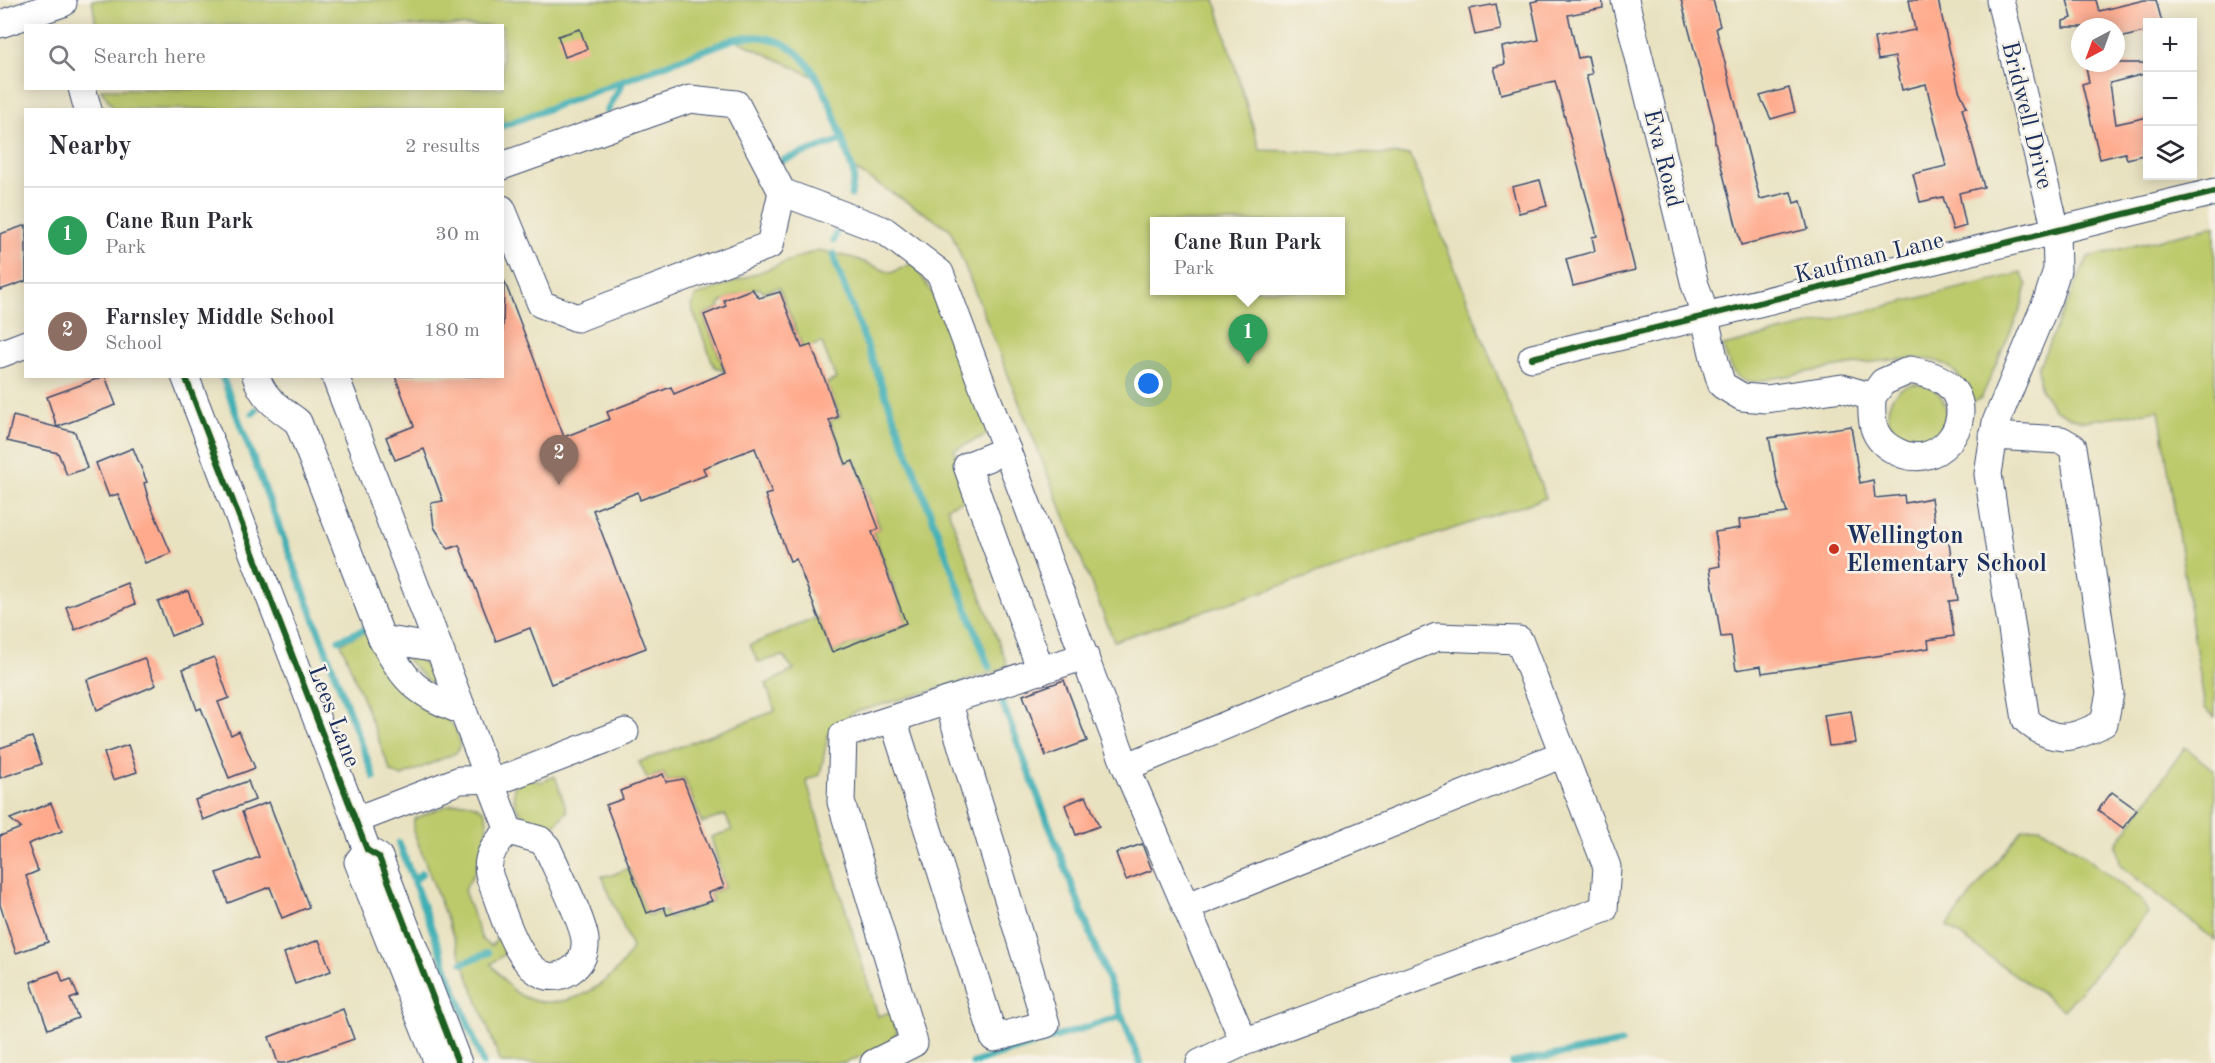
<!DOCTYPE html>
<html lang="en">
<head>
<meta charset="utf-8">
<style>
  :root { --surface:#fff; --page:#f7f7f7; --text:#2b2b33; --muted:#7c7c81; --line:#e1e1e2; --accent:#db2777 }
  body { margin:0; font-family:"Old Standard TT",serif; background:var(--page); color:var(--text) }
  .controls { position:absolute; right:18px; top:18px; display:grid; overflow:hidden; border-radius:0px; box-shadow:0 3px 15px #0003 }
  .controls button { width:54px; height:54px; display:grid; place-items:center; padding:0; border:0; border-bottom:2px solid var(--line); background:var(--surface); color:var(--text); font:30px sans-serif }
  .compass { position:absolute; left:2071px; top:18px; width:54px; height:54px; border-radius:50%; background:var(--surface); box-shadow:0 3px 15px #0003; rotate:221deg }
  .you { position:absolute; left:1149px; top:384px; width:21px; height:21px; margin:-15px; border:4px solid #fff; border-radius:50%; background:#1a73e8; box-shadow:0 0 0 9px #1a73e833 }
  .badge { display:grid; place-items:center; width:39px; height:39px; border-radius:50%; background:var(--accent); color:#fff; font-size:20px; font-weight:700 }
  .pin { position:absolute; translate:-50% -50px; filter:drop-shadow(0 2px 3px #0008) }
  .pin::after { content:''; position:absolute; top:32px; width:21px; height:18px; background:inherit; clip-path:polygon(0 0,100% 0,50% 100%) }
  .popup { position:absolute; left:1150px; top:217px; width:195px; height:78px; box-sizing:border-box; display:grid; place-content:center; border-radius:0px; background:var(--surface); filter:drop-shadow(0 2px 4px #0005); font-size:20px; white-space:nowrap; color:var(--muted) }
  .popup b { font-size:22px; color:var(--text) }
  .popup::after { content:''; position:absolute; left:50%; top:100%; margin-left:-12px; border:12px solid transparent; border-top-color:var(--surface) }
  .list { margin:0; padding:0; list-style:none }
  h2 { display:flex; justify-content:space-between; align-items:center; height:78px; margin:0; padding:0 24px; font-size:26px }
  h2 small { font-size:20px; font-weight:400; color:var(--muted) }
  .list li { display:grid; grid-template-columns:39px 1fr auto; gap:18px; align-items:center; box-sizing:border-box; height:96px; padding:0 24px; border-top:2px solid var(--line) }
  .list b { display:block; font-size:22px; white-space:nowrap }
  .list p { margin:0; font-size:20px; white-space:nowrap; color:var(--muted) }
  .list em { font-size:20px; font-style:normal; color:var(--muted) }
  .icon { flex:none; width:33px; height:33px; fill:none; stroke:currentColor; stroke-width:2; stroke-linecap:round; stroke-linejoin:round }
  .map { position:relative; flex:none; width:2215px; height:1063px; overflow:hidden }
  .search { position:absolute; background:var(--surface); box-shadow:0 3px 15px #0003; left:24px; top:24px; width:480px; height:66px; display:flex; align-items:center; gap:15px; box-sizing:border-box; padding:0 21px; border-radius:0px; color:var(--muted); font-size:22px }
  .panel { position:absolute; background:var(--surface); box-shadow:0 3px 15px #0003; left:24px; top:108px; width:480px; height:270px; border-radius:0px }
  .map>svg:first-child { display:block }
  .green { fill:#bdca6c; stroke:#6c7c65; stroke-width:1.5; fill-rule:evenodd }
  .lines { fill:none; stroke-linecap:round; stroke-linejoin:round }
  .stream { stroke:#3caeb4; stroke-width:7 }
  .building { fill:#ffaa8d }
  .minor-casing { stroke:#3a4a6d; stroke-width:29 }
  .minor { stroke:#fff; stroke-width:27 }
  .cycleway-casing { stroke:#f7f3e8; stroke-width:10 }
  .cycleway { stroke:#1b5e20; stroke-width:6 }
  .poi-dot { fill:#c8321e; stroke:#f7f3e8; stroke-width:2 }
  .labels { text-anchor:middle; stroke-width:5; stroke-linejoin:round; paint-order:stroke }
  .street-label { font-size:24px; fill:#1b2f5e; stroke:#f7f3e8 }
  .poi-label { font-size:24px; font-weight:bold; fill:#1b2f5e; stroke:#f7f3e8; text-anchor:start }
</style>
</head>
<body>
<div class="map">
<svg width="2215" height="1063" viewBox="0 0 2215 1063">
  <rect width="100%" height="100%" fill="#f7f3e8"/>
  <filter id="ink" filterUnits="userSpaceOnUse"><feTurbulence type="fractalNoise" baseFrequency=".0167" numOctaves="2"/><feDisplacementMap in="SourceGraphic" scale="12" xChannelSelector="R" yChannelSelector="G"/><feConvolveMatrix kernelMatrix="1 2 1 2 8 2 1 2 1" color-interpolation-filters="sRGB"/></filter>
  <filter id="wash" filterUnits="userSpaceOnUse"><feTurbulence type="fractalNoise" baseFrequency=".008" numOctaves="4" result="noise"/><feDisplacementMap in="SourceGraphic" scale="24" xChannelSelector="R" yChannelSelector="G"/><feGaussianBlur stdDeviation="1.35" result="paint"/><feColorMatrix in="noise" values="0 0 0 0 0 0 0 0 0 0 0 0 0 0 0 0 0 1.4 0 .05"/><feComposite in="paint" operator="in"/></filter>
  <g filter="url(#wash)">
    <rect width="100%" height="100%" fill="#e9e2c1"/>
    <g class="green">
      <path d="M92 0H1215L1260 150 1410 155 1546 498 1114 641 950 229 852 168 819 79 734 39 503 126 502 110 114 109 101 89 502 88V26L96 25ZM1155 222H1341V290H1155Z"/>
      <polygon points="2215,226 2215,717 2205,708 2159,410 2084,421 2069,417 2054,409 2040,388 2038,368 2088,257"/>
      <path d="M818 250 854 258 891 273 913 263 938 302 990 433 954 450 969 494 967 499 947 507 1007 664 1000 670 952 685 855 712 836 726 828 735 820 775 806 780 878 1016 894 1011 897 1033 885 1046 845 1063H501L413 830 414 819C438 810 466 791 486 813 490 841 479 868 464 890L479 932 483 941 491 946 500 936 507 952 491 964C501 976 509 990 524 997 564 1015 615 984 632 948L602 876 612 875 629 868 648 915 665 911 668 918 713 901 710 894 725 887 711 837 732 830 725 815 702 823 684 778 667 781 664 773 647 778 639 762 775 711 766 684 794 670 783 656 758 662 750 645 818 617 832 652 907 624 873 532 880 528 855 461 846 463 830 421 840 416 827 383 836 379 822 343 803 348 779 287 763 292 760 288C744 292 730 296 719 304L720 307 703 315 725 372 714 366 691 306 696 296Z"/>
      <path d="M2021 273 2027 285 2022 305 1981 399 1972 402C1966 386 1958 370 1942 363 1912 349 1791 376 1753 382 1731 379 1729 365 1723 346Z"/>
      <circle cx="1917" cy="413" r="29"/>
      <path d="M366 632 443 716C454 724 466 740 456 753L402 776 391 772 341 643Z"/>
      <path d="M401 653C422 657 429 666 438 684L428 682Z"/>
      <polygon points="2185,747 2215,771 2215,940 2121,866 2116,845"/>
      <path d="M555 776 567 811 552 829C531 821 510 814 514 787L525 778 542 782Z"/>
      <polygon points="2040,827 2078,851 2142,901 2148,913 2064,1010 1947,926 2022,829"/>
    </g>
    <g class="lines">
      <g class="stream">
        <polyline points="607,111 624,80"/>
        <path d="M502 126 734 39C815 21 832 112 852 168L854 177 851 195"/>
        <polyline points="783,160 842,140"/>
        <polyline points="834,240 836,233"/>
        <polyline points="834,254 835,262 989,667"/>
        <polyline points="222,376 374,777"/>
        <polyline points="253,413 256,410"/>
        <polyline points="339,640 366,629"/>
        <polyline points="1002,702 1140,1063"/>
        <polyline points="399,843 483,1063"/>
        <polyline points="414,881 422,873"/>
        <polyline points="463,963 488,953"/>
        <polyline points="973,1063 1122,1016"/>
        <polyline points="1512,1063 1621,1043"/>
      </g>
    </g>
    <g id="blocks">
      <g class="building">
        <polygon points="1540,0 1602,0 1603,8 1568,15 1578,58 1588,56 1592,74 1586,75 1635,270 1573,286 1566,259 1595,251 1592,237 1597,236 1555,81 1501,94 1494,67 1505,64 1502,47 1539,40 1531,2"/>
        <polygon points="1681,0 1713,0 1720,26 1716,28 1760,199 1791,192 1794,203 1801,201 1808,229 1741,245 1715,142 1714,124"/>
        <polygon points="1909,0 1938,0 1959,90 1967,107 1962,108 1984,187 1959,193 1966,226 1953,230 1943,197 1920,202 1913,174 1946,166 1926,84 1902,90 1895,57 1878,60 1874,38 1915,30"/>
        <polygon points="2067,0 2096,0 2099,11 2144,0 2156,0 2162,22 2148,22 2148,31 2116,39 2116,27 2063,27 2063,21 2072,18"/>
        <polygon points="1496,4 1501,30 1475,35 1469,9"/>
        <polygon points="580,29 587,49 565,57 558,36"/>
        <polygon points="2085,63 2148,63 2148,73 2110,83 2116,124 2148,117 2148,148 2142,149 2143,155 2127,159 2125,153 2100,159 2082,84 2089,82"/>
        <polygon points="1789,88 1795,112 1771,119 1760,96"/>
        <polygon points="1540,180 1547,206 1519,213 1512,187"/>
        <polygon points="26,225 26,281 0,290 0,234"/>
        <polygon points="504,280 564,437 610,419 607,412 671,387 674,394 726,372 704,315 726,306 724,300 752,289 759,298 780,292 802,348 811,345 825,380 838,417 829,420 846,464 853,461 879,529 872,532 906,623 832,652 796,559 790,561 765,495 772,493 755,448 703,468 706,475 640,500 638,492 593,510 646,648 551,684 530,628 496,641 459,545 448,549 434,527 431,503 443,501 424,449 395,460 386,437 414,426 395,376 502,376"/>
        <polygon points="105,376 116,405 57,427 47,397"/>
        <polygon points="13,416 75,432 87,468 67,475 58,453 7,441"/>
        <polygon points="1851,426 1860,483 1873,480 1875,498 1904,495 1905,503 1931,498 1936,532 1947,531 1958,600 1949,601 1954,636 1928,640 1929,648 1762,673 1761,666 1736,670 1731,636 1721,637 1710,568 1720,566 1715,532 1740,528 1739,520 1787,513 1777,481 1769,438"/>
        <polygon points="133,448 147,482 144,483 149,501 171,553 145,563 118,494 109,497 96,463"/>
        <polygon points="127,583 135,604 75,630 66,607"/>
        <polygon points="188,591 200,624 171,636 158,602"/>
        <polygon points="214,657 229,698 218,702 231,735 239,731 255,768 229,778 201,708 197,710 183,669"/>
        <polygon points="144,658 156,685 97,710 87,680"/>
        <polygon points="1064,680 1087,741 1046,756 1023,695"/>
        <polygon points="1851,711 1856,743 1829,746 1824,715"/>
        <polygon points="32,737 42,764 0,778 0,748"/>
        <polygon points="128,745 137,772 113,780 104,753"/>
        <polygon points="663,774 666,782 683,779 724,887 708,893 712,901 667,915 664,907 647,913 606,805 623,799 620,791"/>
        <polygon points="248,781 255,800 203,820 195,800"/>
        <polygon points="2112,792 2137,810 2123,828 2098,810"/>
        <polygon points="1086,796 1099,826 1076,835 1065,805"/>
        <polygon points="269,802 309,907 282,918 270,887 228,903 217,873 259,857 242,812"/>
        <polygon points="51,803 62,831 28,844 38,871 26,876 48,942 16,953 0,905 0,836 21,828 10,819"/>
        <polygon points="1142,844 1152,870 1126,880 1116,853"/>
        <polygon points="319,940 331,971 295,984 284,953"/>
        <polygon points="59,971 63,982 71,979 78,996 70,999 78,1018 48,1029 31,982"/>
        <polygon points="343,1009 354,1039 286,1063 278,1063 269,1037"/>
      </g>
    </g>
  </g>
  <g filter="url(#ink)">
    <use href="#blocks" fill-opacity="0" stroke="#3a4a6d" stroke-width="1.5"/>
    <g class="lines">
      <defs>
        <g id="minor">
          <path d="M1625 0 1695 285C1708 318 1710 352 1722 385L1742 397 1766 399 1842 388 1872 397"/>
          <polyline points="0,24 63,3"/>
          <polyline points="82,88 88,110"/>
          <polyline points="502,166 690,99 736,104 782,192 885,231 940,273 1126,767"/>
          <polyline points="502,209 541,304 577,318 770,245 782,192"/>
          <polyline points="0,354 26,344"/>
          <polyline points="1532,358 2215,192"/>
          <path d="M1910 370C1924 373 1943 377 1952 389 1978 421 1936 477 1892 449 1871 437 1871 419 1872 397L1883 382Z"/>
          <polyline points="185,376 367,850 379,857 458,1063"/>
          <path d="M256 376C263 399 279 408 298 422L382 639 438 648"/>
          <polyline points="335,376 509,831"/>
          <path d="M1993 436 2061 440 2073 447 2110 693 2104 723C2074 739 2054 745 2026 720L1988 474 1996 422 2048 298 2057 270 2056 230 2000 0"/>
          <polyline points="1007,450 967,466 1041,671"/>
          <path d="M382 639C406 683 415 692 462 711"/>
          <polyline points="893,719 994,1038 1046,1024 948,701"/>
          <polyline points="356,820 460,780 503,779 625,732"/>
          <path d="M509 831 540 840 547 847C556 868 583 920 585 940 586 953 581 964 570 971 523 1000 502 907 490 878 484 859 495 843 509 831Z"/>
          <polyline points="367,850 358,862 438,1063"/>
          <polyline points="1186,907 1563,754"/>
          <polyline points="874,1063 914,1043 841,802 843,735 1085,656"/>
          <polyline points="1200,1063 1244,1042 1604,909 1607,867 1519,640 1437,637 1126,767 1244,1042"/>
        </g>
      </defs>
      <use href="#minor" class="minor-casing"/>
      <use href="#minor" class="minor"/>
      <defs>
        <g id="cycleway">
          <polyline points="1532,358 2215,192"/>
          <polyline points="185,376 367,850 379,857 458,1063"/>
        </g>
      </defs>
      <use href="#cycleway" class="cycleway-casing"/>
      <use href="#cycleway" class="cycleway"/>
    </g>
  </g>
  <circle class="poi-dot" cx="1834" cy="549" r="6"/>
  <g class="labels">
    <g class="street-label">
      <text transform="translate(2028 115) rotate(76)" y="8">Bridwell Drive</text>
      <text transform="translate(1664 158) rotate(76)" y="8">Eva Road</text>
      <text transform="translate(1869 257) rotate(-14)" y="8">Kaufman Lane</text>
      <text transform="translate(335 716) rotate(69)" y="8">Lees Lane</text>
    </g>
    <g class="poi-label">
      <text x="1846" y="543">Wellington<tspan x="1846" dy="28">Elementary School</tspan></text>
    </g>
  </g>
</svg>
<div class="controls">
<button>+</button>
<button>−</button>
<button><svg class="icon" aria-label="layers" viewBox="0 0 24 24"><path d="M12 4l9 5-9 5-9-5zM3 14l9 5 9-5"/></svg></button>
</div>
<svg class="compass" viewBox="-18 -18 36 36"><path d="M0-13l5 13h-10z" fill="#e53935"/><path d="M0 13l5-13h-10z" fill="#7c7c81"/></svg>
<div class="you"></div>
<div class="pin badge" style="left:1248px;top:364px;background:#2e9e5b">1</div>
<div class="popup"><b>Cane Run Park</b>Park</div>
<div class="pin badge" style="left:559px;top:485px;background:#8d6e63">2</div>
<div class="search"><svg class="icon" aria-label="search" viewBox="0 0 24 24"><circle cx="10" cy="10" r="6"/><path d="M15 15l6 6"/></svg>Search here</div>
<section class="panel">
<h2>Nearby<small>2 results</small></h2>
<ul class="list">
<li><span class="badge" style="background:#2e9e5b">1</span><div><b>Cane Run Park</b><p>Park</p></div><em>30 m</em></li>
<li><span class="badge" style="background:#8d6e63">2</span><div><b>Farnsley Middle School</b><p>School</p></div><em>180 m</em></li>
</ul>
</section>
</div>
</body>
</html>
